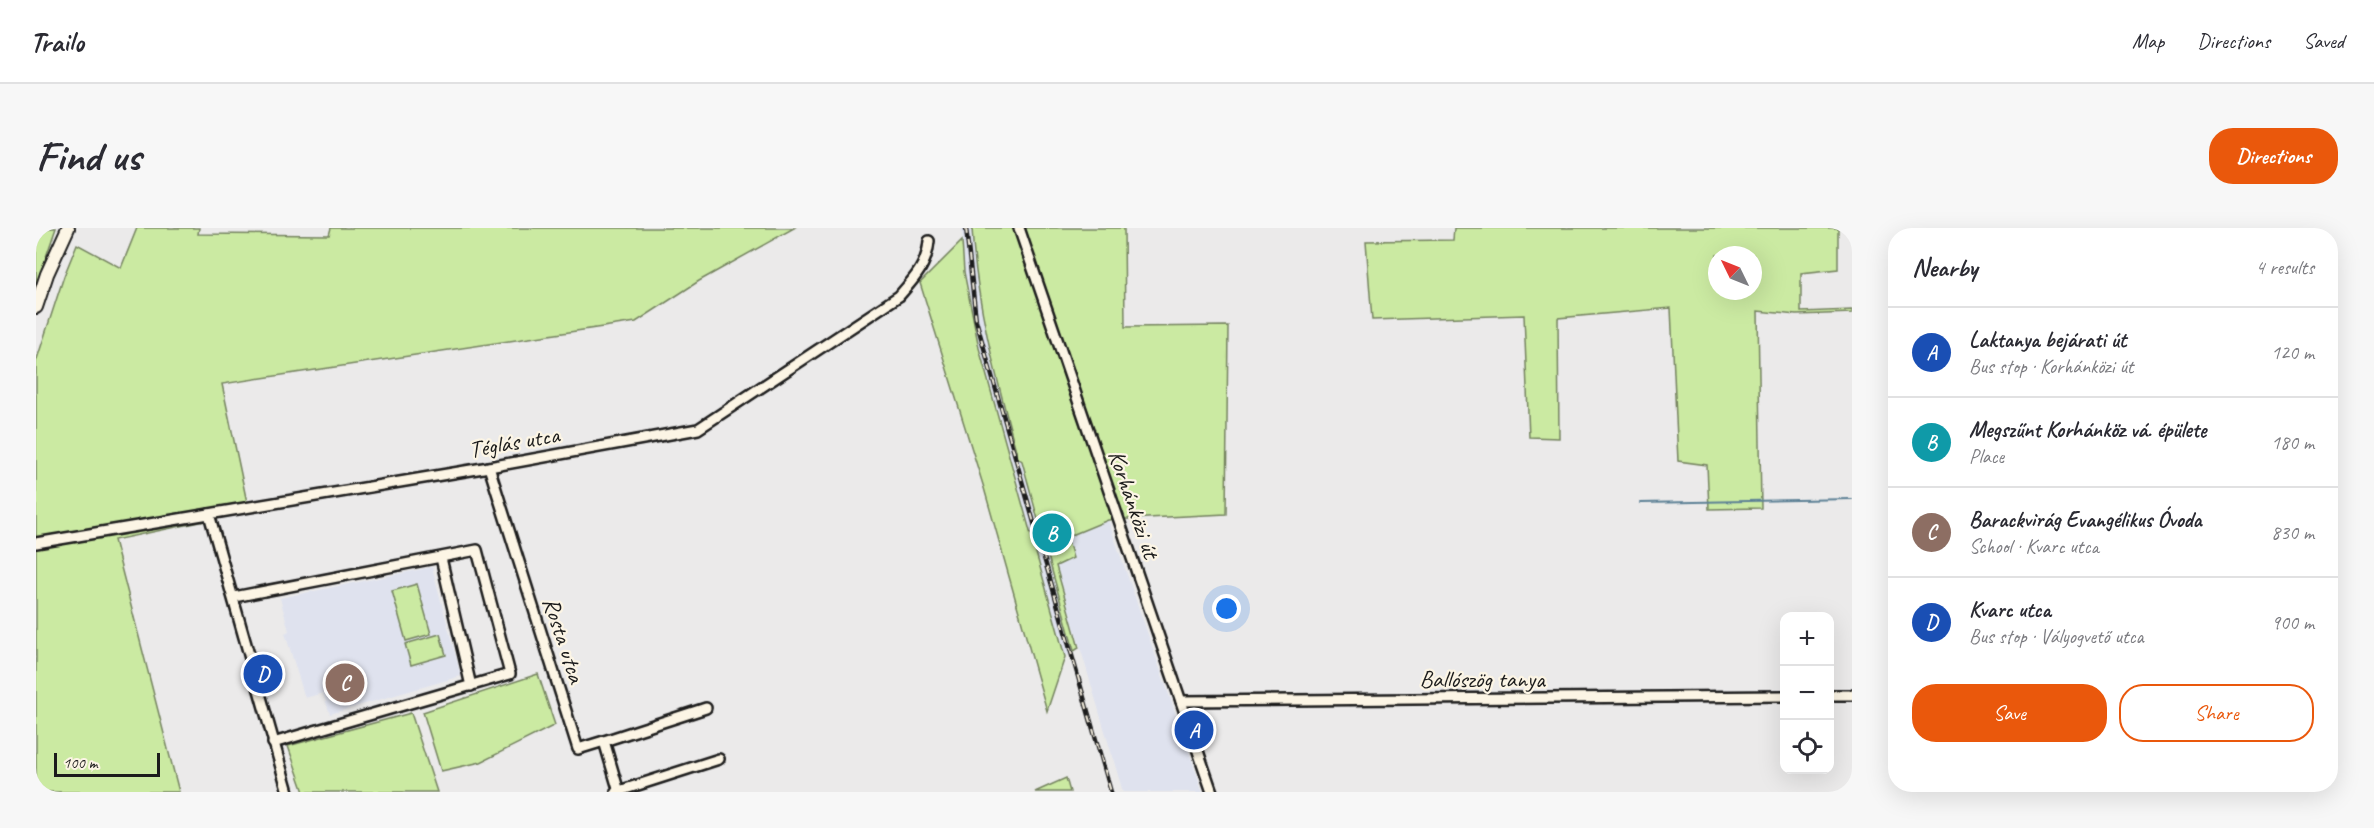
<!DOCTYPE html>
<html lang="en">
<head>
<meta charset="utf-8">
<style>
  :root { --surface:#fff; --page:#f7f7f7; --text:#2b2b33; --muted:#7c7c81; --line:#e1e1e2; --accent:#ea580c }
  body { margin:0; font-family:Caveat,sans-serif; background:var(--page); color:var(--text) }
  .controls { position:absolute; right:18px; bottom:18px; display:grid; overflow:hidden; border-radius:12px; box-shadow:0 6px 24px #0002 }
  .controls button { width:54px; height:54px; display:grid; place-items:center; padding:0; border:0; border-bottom:2px solid var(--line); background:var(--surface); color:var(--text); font:30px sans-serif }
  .compass { position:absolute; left:1672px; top:18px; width:54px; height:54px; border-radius:50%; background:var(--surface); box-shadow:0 6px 24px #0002; rotate:313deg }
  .scale { position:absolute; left:18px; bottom:15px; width:106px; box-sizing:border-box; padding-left:6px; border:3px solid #1c1c1c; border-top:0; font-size:16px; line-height:21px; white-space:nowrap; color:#1c1c1c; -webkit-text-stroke:4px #fcf5e5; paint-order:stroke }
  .you { position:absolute; left:1191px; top:381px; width:21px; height:21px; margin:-15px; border:4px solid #fff; border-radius:50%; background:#1a73e8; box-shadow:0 0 0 9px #1a73e833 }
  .badge { display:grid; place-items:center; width:39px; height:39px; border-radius:50%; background:var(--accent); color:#fff; font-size:20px; font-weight:700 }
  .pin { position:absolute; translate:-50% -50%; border:3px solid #fff; box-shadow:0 2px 6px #0006 }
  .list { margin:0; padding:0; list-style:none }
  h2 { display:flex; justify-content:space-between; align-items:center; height:78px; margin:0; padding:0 24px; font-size:26px }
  h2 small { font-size:20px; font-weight:400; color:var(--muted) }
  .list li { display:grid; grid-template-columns:39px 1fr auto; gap:18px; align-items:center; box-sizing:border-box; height:90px; padding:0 24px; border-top:2px solid var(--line) }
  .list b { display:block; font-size:22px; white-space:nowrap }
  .list p { margin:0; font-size:20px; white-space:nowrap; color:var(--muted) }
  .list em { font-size:20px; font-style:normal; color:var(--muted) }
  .actions { display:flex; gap:12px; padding:18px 24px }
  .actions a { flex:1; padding:14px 0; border:2px solid var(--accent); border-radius:24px; text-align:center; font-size:21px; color:var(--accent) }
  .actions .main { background:var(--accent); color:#fff }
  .icon { flex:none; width:33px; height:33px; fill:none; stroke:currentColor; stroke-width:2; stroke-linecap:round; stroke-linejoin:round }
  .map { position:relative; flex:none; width:1816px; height:564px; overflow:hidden; border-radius:24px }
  header { display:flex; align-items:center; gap:36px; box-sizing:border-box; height:84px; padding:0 30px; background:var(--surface); border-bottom:2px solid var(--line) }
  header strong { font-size:28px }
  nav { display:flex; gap:33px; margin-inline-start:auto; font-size:21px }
  .intro { display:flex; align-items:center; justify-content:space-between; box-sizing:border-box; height:144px; padding:0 36px }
  h1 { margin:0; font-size:42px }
  .button { padding:15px 27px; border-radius:24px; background:var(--accent); color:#fff; font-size:21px; font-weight:700 }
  main { display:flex; gap:36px; padding:0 36px }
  aside { flex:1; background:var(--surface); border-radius:24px; box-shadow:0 6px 24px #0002 }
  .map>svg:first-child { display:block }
  .built { fill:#dfe2ee }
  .green { fill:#cbeaa2; stroke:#74835f; stroke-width:1.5; fill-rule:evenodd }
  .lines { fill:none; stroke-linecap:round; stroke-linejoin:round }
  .stream { stroke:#5c8095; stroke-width:2 }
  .minor-casing { stroke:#1c1c1c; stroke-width:14 }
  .major-casing { stroke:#1c1c1c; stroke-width:16 }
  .minor { stroke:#fcf5e5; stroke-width:9 }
  .major { stroke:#fcf5e5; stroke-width:12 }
  .rail-casing { stroke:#1c1c1c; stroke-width:4.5 }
  .rail { stroke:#fcf5e5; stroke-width:2; stroke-dasharray:7; stroke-linecap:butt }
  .labels { text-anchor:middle; stroke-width:4.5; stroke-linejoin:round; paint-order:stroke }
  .street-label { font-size:24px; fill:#1c1c1c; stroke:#fcf5e5 }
</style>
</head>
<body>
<header>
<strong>Trailo</strong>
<nav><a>Map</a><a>Directions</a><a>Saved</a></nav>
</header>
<div class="intro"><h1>Find us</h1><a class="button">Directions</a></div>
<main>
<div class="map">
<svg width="1816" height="564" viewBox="0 0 1816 564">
  <rect width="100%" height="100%" fill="#ebeaea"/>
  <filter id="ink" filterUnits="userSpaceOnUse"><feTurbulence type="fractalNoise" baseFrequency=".0167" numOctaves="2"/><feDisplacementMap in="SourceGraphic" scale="12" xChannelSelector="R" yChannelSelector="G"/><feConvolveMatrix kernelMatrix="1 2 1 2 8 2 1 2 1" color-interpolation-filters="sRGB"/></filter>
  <g filter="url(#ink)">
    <g class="built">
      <polygon points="926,0 936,0 943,63 956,129 982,230 986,233 1038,423 1029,429 943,120 928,44"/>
      <polygon points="1072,292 1167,564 1087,564 1020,338 1036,330 1031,309"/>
      <polygon points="396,339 425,448 294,486 287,465 269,470 249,405 253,403 244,370"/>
    </g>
    <g class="green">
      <polygon points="0,0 20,0 0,58"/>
      <polygon points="101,0 163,0 162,6 293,7 295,0 758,0 663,53 600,94 186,156 213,284 78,312 143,564 0,564 0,134 28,48 41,16 85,40"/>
      <path d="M936 0H1088L1089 99 1192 98 1190 286 1072 292 1031 309 1037 330 1020 338 1043 420 1038 423 986 233 982 230C962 155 940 78 936 0Z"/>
      <path d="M1418 0H1802V41L1765 45V84L1816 82V85L1760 87 1722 83 1725 280 1673 281 1671 237 1642 233 1635 80 1522 90 1523 210 1493 209 1488 87 1336 92 1330 13 1417 12ZM1681 27H1717V63H1681Z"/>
      <polygon points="926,13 928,44 943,120 1029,429 1011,483 948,260 884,55"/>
      <polygon points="381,356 395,406 370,413 356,363"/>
      <polygon points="404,406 410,427 375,437 369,416"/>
      <polygon points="502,446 519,497 445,534 405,543 387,484"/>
      <polygon points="375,485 401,564 268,564 252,518"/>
      <polygon points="1030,550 1034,564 999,564"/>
    </g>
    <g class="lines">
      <polyline class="stream" points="1605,275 1816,271"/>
      <defs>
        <g id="minor">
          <polyline points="983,0 1176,564"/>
          <polyline points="453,239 542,521 568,513 583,564"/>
          <polyline points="173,286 252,564"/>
          <path d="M0 315 453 239 662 201 863 68C879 50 891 37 893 13"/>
          <polyline points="405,330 435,458"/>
          <polyline points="198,369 441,322 474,446 237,515"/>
          <polyline points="1794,467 1816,467"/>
          <polyline points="1145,473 1748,468"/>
          <polyline points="568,513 670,480"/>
          <polyline points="580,564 683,531"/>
        </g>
        <polyline id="major" points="0,79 11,46 32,0"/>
      </defs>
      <use href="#minor" class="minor-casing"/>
      <use href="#major" class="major-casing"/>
      <use href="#minor" class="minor"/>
      <use href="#major" class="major"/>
      <defs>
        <polyline id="rail" points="930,0 940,92 1075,564"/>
      </defs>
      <use href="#rail" class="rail-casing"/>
      <use href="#rail" class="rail"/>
    </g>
  </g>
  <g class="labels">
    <g class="street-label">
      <text transform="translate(478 214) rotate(-10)" y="8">Téglás utca</text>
      <text transform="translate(1098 276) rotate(71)" y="8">Korhánközi út</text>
      <text transform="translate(528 412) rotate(72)" y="8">Rosta utca</text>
      <text x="1446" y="459">Ballószög tanya</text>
    </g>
  </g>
</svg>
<div class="controls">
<button>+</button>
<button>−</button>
<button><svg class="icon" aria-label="locate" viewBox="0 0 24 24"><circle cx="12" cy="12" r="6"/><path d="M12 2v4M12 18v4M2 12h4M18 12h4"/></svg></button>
</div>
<svg class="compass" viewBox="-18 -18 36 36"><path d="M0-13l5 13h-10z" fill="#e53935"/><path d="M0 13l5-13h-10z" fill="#7c7c81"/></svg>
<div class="scale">100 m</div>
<div class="you"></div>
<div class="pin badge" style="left:1158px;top:502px;background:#1a4fb4">A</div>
<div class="pin badge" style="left:1016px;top:305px;background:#0f9aa8">B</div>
<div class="pin badge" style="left:309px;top:455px;background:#8d6e63">C</div>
<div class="pin badge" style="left:227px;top:446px;background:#1a4fb4">D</div>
</div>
<aside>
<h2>Nearby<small>4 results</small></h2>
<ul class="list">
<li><span class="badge" style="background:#1a4fb4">A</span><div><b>Laktanya bejárati út</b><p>Bus stop · Korhánközi út</p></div><em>120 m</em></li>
<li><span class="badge" style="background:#0f9aa8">B</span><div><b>Megszűnt Korhánköz vá. épülete</b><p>Place</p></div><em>180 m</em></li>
<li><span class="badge" style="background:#8d6e63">C</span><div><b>Barackvirág Evangélikus Óvoda</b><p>School · Kvarc utca</p></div><em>830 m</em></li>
<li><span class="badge" style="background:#1a4fb4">D</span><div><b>Kvarc utca</b><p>Bus stop · Vályogvető utca</p></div><em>900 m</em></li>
</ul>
<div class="actions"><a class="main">Save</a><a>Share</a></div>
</aside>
</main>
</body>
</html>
